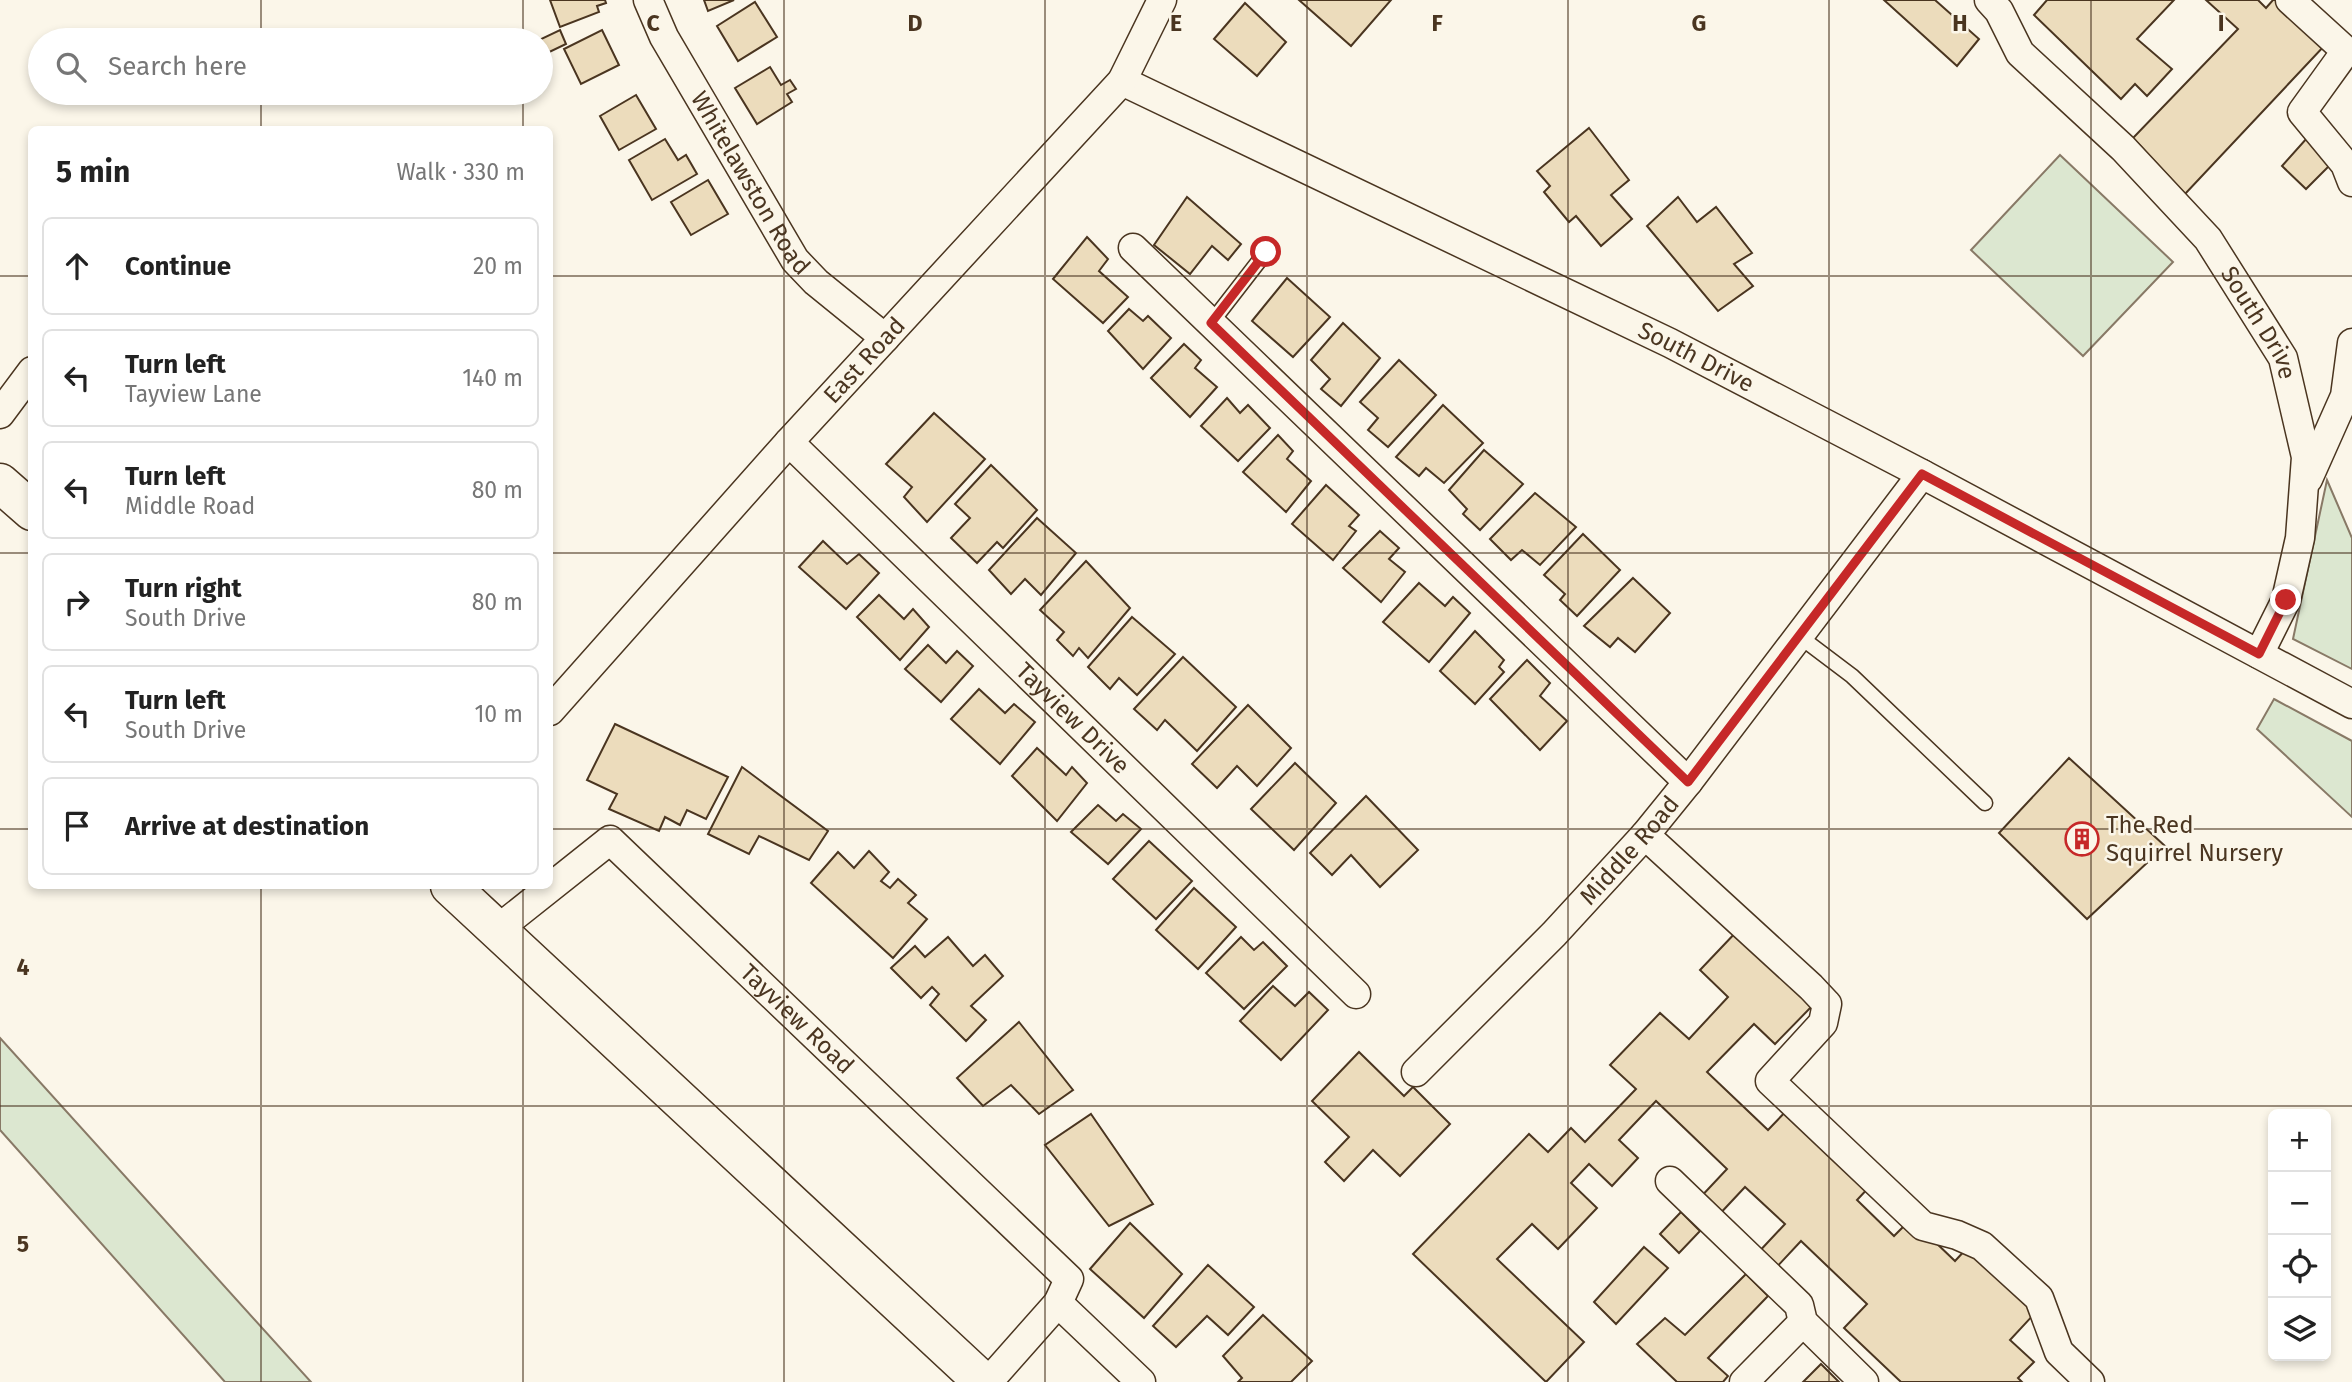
<!DOCTYPE html>
<html lang="en">
<head>
<meta charset="utf-8">
<style>
  :root { --surface:#fff; --page:#f2f2f2; --text:#222; --muted:#767676; --line:#e0e0e0 }
  body { margin:0; font-family:"Fira Sans",sans-serif; background:var(--page); color:var(--text) }
  .controls { position:absolute; right:21px; bottom:21px; display:grid; overflow:hidden; border-radius:10px; box-shadow:0 4px 10px #0003 }
  .controls button { width:63px; height:63px; display:grid; place-items:center; padding:0; border:0; border-bottom:2px solid var(--line); background:var(--surface); color:var(--text); font:35px sans-serif }
  .stop { position:absolute; width:21px; height:21px; margin:-16px; border:5px solid #c62828; border-radius:50%; background:#fff }
  .stop.end { background:#c62828; border-color:#fff; box-shadow:0 2px 7px #0008 }
  .list { margin:0; padding:0; list-style:none }
  h2 { display:flex; justify-content:space-between; align-items:center; height:91px; margin:0; padding:0 28px; font-size:30px }
  h2 small { font-size:23px; font-weight:400; color:var(--muted) }
  .list li { display:grid; grid-template-columns:46px 1fr auto; gap:21px; align-items:center; box-sizing:border-box; height:98px; margin:0 14px 14px; padding:0 14px; border:2px solid var(--line); border-radius:10px }
  .list b { display:block; font-size:26px; white-space:nowrap }
  .list p { margin:0; font-size:23px; white-space:nowrap; color:var(--muted) }
  .list em { font-size:23px; font-style:normal; color:var(--muted) }
  .icon { flex:none; width:38px; height:38px; fill:none; stroke:currentColor; stroke-width:2; stroke-linecap:round; stroke-linejoin:round }
  .map { position:relative; flex:none; width:2352px; height:1382px; overflow:hidden }
  .search { position:absolute; background:var(--surface); box-shadow:0 4px 10px #0003; left:28px; top:28px; width:525px; height:77px; display:flex; align-items:center; gap:18px; box-sizing:border-box; padding:0 24px; border-radius:38px; color:var(--muted); font-size:26px }
  .panel { position:absolute; background:var(--surface); box-shadow:0 4px 10px #0003; left:28px; top:126px; width:525px; height:763px; border-radius:10px }
  .map>svg:first-child { display:block }
  .green { fill:#dce7d0; stroke:#887966; stroke-width:2 }
  .building { fill:#ecdcbc; stroke:#4a3520; stroke-width:2 }
  .lines { fill:none; stroke-linecap:round; stroke-linejoin:round }
  .lane-casing { stroke:#4a3520; stroke-width:17 }
  .street-casing { stroke:#4a3520; stroke-width:31 }
  .secondary-casing { stroke:#4a3520; stroke-width:41 }
  .lane { stroke:#fbf6e9; stroke-width:14 }
  .street { stroke:#fbf6e9; stroke-width:28 }
  .secondary { stroke:#fbf6e9; stroke-width:38 }
  .route { stroke:#c62828; stroke-width:9 }
  .grid { fill:none; stroke:#4a3520; stroke-width:2; stroke-opacity:0.55 }
  .labels { text-anchor:middle; stroke-width:5; stroke-linejoin:round; paint-order:stroke }
  .street-label { font-size:24px; fill:#4a3520; stroke:#fbf6e9 }
  .poi-label { font-size:24px; fill:#4a3520; stroke:#fbf6e9; text-anchor:start }
  .grid-label { font-size:23px; text-anchor:middle; font-weight:bold; fill:#4a3520; stroke:#fbf6e9; stroke-width:5; stroke-linejoin:round; paint-order:stroke }
</style>
</head>
<body>
<div class="map">
<svg width="2352" height="1382" viewBox="0 0 2352 1382">
  <rect width="100%" height="100%" fill="#fbf6e9"/>
  <g class="green">
    <polygon points="2060,155 2173,262 2083,356 1971,250"/>
    <polygon points="2327,480 2352,538 2352,669 2293,639"/>
    <polygon points="2274,699 2352,741 2352,817 2257,729"/>
    <polygon points="0,1038 311,1382 225,1382 0,1130"/>
  </g>
  <g class="building">
    <polygon points="550,0 605,0 606,3 597,6 599,12 560,27"/>
    <polygon points="704,0 734,0 708,11"/>
    <polygon points="1299,0 1391,0 1351,46"/>
    <polygon points="1884,0 1935,0 1979,39 1957,66"/>
    <polygon points="2047,0 2174,0 2137,39 2172,69 2147,96 2135,84 2121,99 2034,15"/>
    <polygon points="2206,0 2258,0 2266,8 2273,0 2281,0 2326,44 2185,194 2133,138 2238,29"/>
    <polygon points="755,2 777,37 738,61 717,26"/>
    <polygon points="1245,3 1286,42 1257,76 1214,39"/>
    <polygon points="560,30 566,44 541,56 539,40"/>
    <polygon points="602,30 619,65 581,84 564,49"/>
    <polygon points="770,67 781,85 790,80 796,89 787,94 792,102 757,124 735,88"/>
    <polygon points="636,95 656,129 619,150 600,116"/>
    <polygon points="1589,128 1629,180 1611,195 1632,219 1601,246 1576,216 1569,222 1544,192 1550,186 1537,171"/>
    <polygon points="2307,138 2331,164 2306,189 2282,166"/>
    <polygon points="665,139 678,160 686,155 697,174 652,200 629,160"/>
    <polygon points="708,180 728,214 691,235 671,202"/>
    <polygon points="1187,197 1241,244 1228,260 1212,246 1190,274 1154,245"/>
    <polygon points="1678,197 1697,222 1716,207 1752,253 1734,264 1753,286 1718,311 1647,226"/>
    <polygon points="1087,237 1108,259 1099,271 1128,297 1103,323 1053,279"/>
    <polygon points="1287,278 1330,317 1293,357 1252,321"/>
    <polygon points="1129,309 1143,321 1148,316 1171,338 1143,369 1108,331"/>
    <polygon points="1343,323 1380,358 1341,406 1321,389 1330,379 1311,360"/>
    <polygon points="1184,344 1201,360 1195,368 1217,387 1190,417 1151,378"/>
    <polygon points="1399,360 1436,395 1388,447 1368,430 1378,418 1360,402"/>
    <polygon points="1227,398 1240,413 1248,405 1270,428 1238,461 1201,426"/>
    <polygon points="1443,405 1483,443 1444,483 1426,468 1419,476 1396,457"/>
    <polygon points="934,413 985,459 927,522 904,497 912,487 886,464"/>
    <polygon points="1278,435 1293,451 1287,459 1311,481 1286,512 1243,472"/>
    <polygon points="1484,450 1523,484 1480,530 1463,514 1467,509 1449,490"/>
    <polygon points="991,465 1037,510 1003,548 997,542 977,563 951,538 970,518 955,504"/>
    <polygon points="1326,485 1359,515 1349,526 1356,531 1333,560 1292,524"/>
    <polygon points="1535,493 1576,527 1540,565 1522,550 1511,560 1490,539"/>
    <polygon points="1037,518 1076,553 1041,595 1025,579 1011,594 989,570"/>
    <polygon points="1380,531 1399,548 1389,559 1405,572 1381,602 1343,568"/>
    <polygon points="1583,534 1620,570 1577,616 1560,600 1565,594 1544,575"/>
    <polygon points="823,541 847,564 859,554 879,573 846,609 799,567"/>
    <polygon points="1086,561 1130,608 1088,658 1079,648 1073,656 1057,640 1064,632 1040,610"/>
    <polygon points="1633,578 1670,613 1635,652 1618,638 1610,647 1584,626"/>
    <polygon points="1419,583 1445,606 1453,597 1470,613 1429,662 1383,622"/>
    <polygon points="879,595 904,619 913,609 929,627 900,660 857,617"/>
    <polygon points="1132,617 1175,654 1137,695 1119,678 1110,689 1088,667"/>
    <polygon points="1475,631 1504,660 1499,667 1504,672 1475,704 1440,671"/>
    <polygon points="928,645 946,663 957,651 973,666 941,702 905,669"/>
    <polygon points="1183,657 1236,707 1197,751 1165,720 1157,730 1134,709"/>
    <polygon points="1527,660 1550,683 1540,696 1567,721 1540,750 1490,699"/>
    <polygon points="979,689 1005,713 1014,704 1035,722 1000,764 951,719"/>
    <polygon points="1248,705 1291,748 1257,786 1237,766 1217,788 1192,764"/>
    <polygon points="615,724 728,777 706,819 687,810 680,825 665,817 659,831 609,809 617,794 587,780"/>
    <polygon points="1037,748 1066,775 1072,767 1087,783 1057,821 1012,776"/>
    <polygon points="2069,758 2165,846 2087,919 1999,833"/>
    <polygon points="1295,763 1336,803 1294,850 1251,809"/>
    <polygon points="742,767 828,831 809,860 759,836 749,854 708,834"/>
    <polygon points="1366,796 1418,850 1380,887 1351,855 1332,875 1310,853"/>
    <polygon points="1098,805 1116,821 1123,814 1141,829 1108,864 1071,832"/>
    <polygon points="1149,841 1192,881 1156,919 1113,879"/>
    <polygon points="869,851 889,872 881,881 890,888 898,879 916,895 908,903 927,919 893,958 811,883 838,852 854,868"/>
    <polygon points="1194,888 1236,927 1198,969 1156,930"/>
    <polygon points="1739,929 1816,1002 1775,1044 1754,1024 1707,1072 1768,1130 1790,1107 1872,1184 1857,1200 1894,1236 1911,1219 1955,1261 1968,1247 2036,1312 2010,1340 2034,1362 2018,1378 2022,1382 1901,1382 1844,1328 1867,1304 1801,1241 1773,1271 1755,1256 1785,1224 1745,1187 1715,1219 1696,1202 1727,1169 1656,1101 1619,1140 1638,1158 1612,1186 1589,1164 1571,1183 1597,1208 1558,1249 1532,1224 1497,1259 1584,1342 1546,1382 1413,1254 1529,1134 1548,1152 1571,1128 1585,1142 1636,1089 1610,1065 1660,1013 1689,1039 1728,997 1700,970"/>
    <polygon points="948,937 973,966 985,955 1003,976 971,1006 986,1020 966,1041 930,1005 939,994 932,987 921,998 891,968 915,946 925,957"/>
    <polygon points="1241,937 1254,950 1263,942 1287,966 1244,1009 1206,973"/>
    <polygon points="1273,986 1295,1006 1309,992 1328,1010 1281,1060 1240,1021"/>
    <polygon points="1019,1022 1073,1090 1039,1114 1011,1085 983,1106 957,1078"/>
    <polygon points="1359,1052 1404,1096 1413,1087 1450,1124 1400,1176 1373,1150 1344,1181 1325,1162 1349,1137 1312,1101"/>
    <polygon points="1091,1114 1153,1204 1109,1226 1045,1145"/>
    <polygon points="1681,1212 1700,1231 1679,1253 1660,1234"/>
    <polygon points="1130,1223 1182,1274 1144,1318 1090,1269"/>
    <polygon points="1644,1247 1668,1268 1616,1324 1594,1302"/>
    <polygon points="1208,1265 1254,1307 1228,1335 1207,1316 1176,1347 1153,1326"/>
    <polygon points="1746,1274 1768,1296 1708,1358 1728,1376 1723,1382 1677,1382 1637,1344 1665,1318 1685,1335"/>
    <polygon points="1263,1315 1312,1361 1291,1382 1238,1382 1242,1378 1223,1356"/>
    <polygon points="1821,1364 1839,1382 1803,1382"/>
  </g>
  <g class="lines">
    <defs>
      <g id="lane">
        <polyline points="1211,323 1266,252"/>
        <polyline points="1799,636 1852,676 1985,803"/>
      </g>
      <g id="street">
        <path id="s1" d="M648 0 664 37 795 260 816 282 885 338"/>
        <path id="s2" d="M1989 0 1999 11 2020 53 2123 148 2208 239 2283 358 2306 457 2300 538 2286 600 2259 654"/>
        <polyline points="2290,0 2346,51 2302,112 2345,164 2352,182"/>
        <path id="s3" d="M1122 81 1670 343 1922 474 2352 704"/>
        <polyline points="1133,248 1688,782"/>
        <polyline points="0,414 32,371"/>
        <path id="s4" d="M789 442 1356 994"/>
        <polyline points="2308,479 2345,396 2352,343"/>
        <path id="s5" d="M550 711 789 442 1122 81 1162 0"/>
        <polyline points="1645,835 1811,987 1827,1004 1823,1023 1770,1081 1923,1226 1957,1235 1982,1246 2039,1298 2059,1352 2090,1382"/>
        <path id="s6" d="M498 929 610 840 1069 1279 1058 1303 988 1382"/>
        <path id="s7" d="M1416 1072 1554 934 1645 835 1688 782 1922 474"/>
        <polyline points="1670,1181 1799,1305 1803,1322 1864,1382"/>
        <polyline points="1058,1303 1141,1382"/>
        <polyline points="1744,1382 1803,1322"/>
      </g>
      <g id="secondary">
        <polyline points="0,483 32,511"/>
        <polyline points="450,886 983,1382"/>
      </g>
    </defs>
    <use href="#lane" class="lane-casing"/>
    <use href="#street" class="street-casing"/>
    <use href="#secondary" class="secondary-casing"/>
    <use href="#lane" class="lane"/>
    <use href="#street" class="street"/>
    <use href="#secondary" class="secondary"/>
  </g>
  <g class="lines">
    <polyline class="route" points="1266,252 1211,323 1688,782 1922,474 2259,654 2286,600"/>
  </g>
  <path class="grid" d="M261 0V40M523 0V40M784 0V1382M1045 0V1382M1307 0V1382M1568 0V1382M1829 0V1382M2091 0V1382M261 93V130M523 93V130M0 276H32M550 276H2352M0 553H32M550 553H2352M0 829H32M550 829H2352M261 886V1382M523 886V1382M0 1106H2352"/>
  <defs>
    <symbol id="building-ring" viewBox="-11 -11 22 22"><circle r="9.5" fill="#fbf6e9" stroke="#c62828" stroke-width="1.5"/><path d="M-4-6H4V6H1V3H-1V6H-4ZM-2.5-4.3h1.7v1.8h-1.7ZM.8-4.3h1.7v1.8H.8ZM-2.5-1h1.7V.8h-1.7ZM.8-1h1.7V.8H.8Z" fill="#c62828"/></symbol>
  </defs>
  <g fill-rule="evenodd">
    <use href="#building-ring" x="2063" y="820" width="38" height="38"/>
  </g>
  <g class="labels">
    <g class="street-label">
      <text dy="8" stroke="none"><textPath href="#s1" startOffset="210">Whitelawston Road</textPath></text>
      <text dy="8" stroke="none"><textPath href="#s2" startOffset="425">South Drive</textPath></text>
      <text dy="8" stroke="none"><textPath href="#s3" startOffset="637">South Drive</textPath></text>
      <text dy="8" stroke="none"><textPath href="#s5" startOffset="471">East Road</textPath></text>
      <text dy="8" stroke="none"><textPath href="#s4" startOffset="396">Tayview Drive</textPath></text>
      <text dy="8" stroke="none"><textPath href="#s7" startOffset="308">Middle Road</textPath></text>
      <text dy="8" stroke="none"><textPath href="#s6" startOffset="402">Tayview Road</textPath></text>
    </g>
    <g class="poi-label">
      <text x="2106" y="833">The Red<tspan x="2106" dy="28">Squirrel Nursery</tspan></text>
    </g>
  </g>
  <g class="grid-label">
    <text x="653" y="31">C</text>
    <text x="915" y="31">D</text>
    <text x="1176" y="31">E</text>
    <text x="1437" y="31">F</text>
    <text x="1699" y="31">G</text>
    <text x="1960" y="31">H</text>
    <text x="2221" y="31">I</text>
    <text x="23" y="975">4</text>
    <text x="23" y="1252">5</text>
  </g>
</svg>
<div class="controls">
<button>+</button>
<button>−</button>
<button><svg class="icon" aria-label="locate" viewBox="0 0 24 24"><circle cx="12" cy="12" r="6"/><path d="M12 2v4M12 18v4M2 12h4M18 12h4"/></svg></button>
<button><svg class="icon" aria-label="layers" viewBox="0 0 24 24"><path d="M12 4l9 5-9 5-9-5zM3 14l9 5 9-5"/></svg></button>
</div>
<div class="stop" style="left:1266px;top:252px"></div>
<div class="stop end" style="left:2286px;top:600px"></div>
<div class="search"><svg class="icon" aria-label="search" viewBox="0 0 24 24"><circle cx="10" cy="10" r="6"/><path d="M15 15l6 6"/></svg>Search here</div>
<section class="panel">
<h2>5 min<small>Walk · 330 m</small></h2>
<ul class="list">
<li><svg class="icon" aria-label="ahead" viewBox="0 0 24 24"><path d="M12 20V5M6 11l6-6 6 6"/></svg><div><b>Continue</b></div><em>20 m</em></li>
<li><svg class="icon" aria-label="left" viewBox="0 0 24 24"><path d="M17 20v-9H6M10 6l-5 5 5 5"/></svg><div><b>Turn left</b><p>Tayview Lane</p></div><em>140 m</em></li>
<li><svg class="icon" aria-label="left" viewBox="0 0 24 24"><path d="M17 20v-9H6M10 6l-5 5 5 5"/></svg><div><b>Turn left</b><p>Middle Road</p></div><em>80 m</em></li>
<li><svg class="icon" aria-label="right" viewBox="0 0 24 24"><path d="M7 20v-9h11M14 6l5 5-5 5"/></svg><div><b>Turn right</b><p>South Drive</p></div><em>80 m</em></li>
<li><svg class="icon" aria-label="left" viewBox="0 0 24 24"><path d="M17 20v-9H6M10 6l-5 5 5 5"/></svg><div><b>Turn left</b><p>South Drive</p></div><em>10 m</em></li>
<li><svg class="icon" aria-label="arrive" viewBox="0 0 24 24"><path d="M6 21V4h12l-3 4 3 4H6"/></svg><div><b>Arrive at destination</b></div></li>
</ul>
</section>
</div>
</body>
</html>
